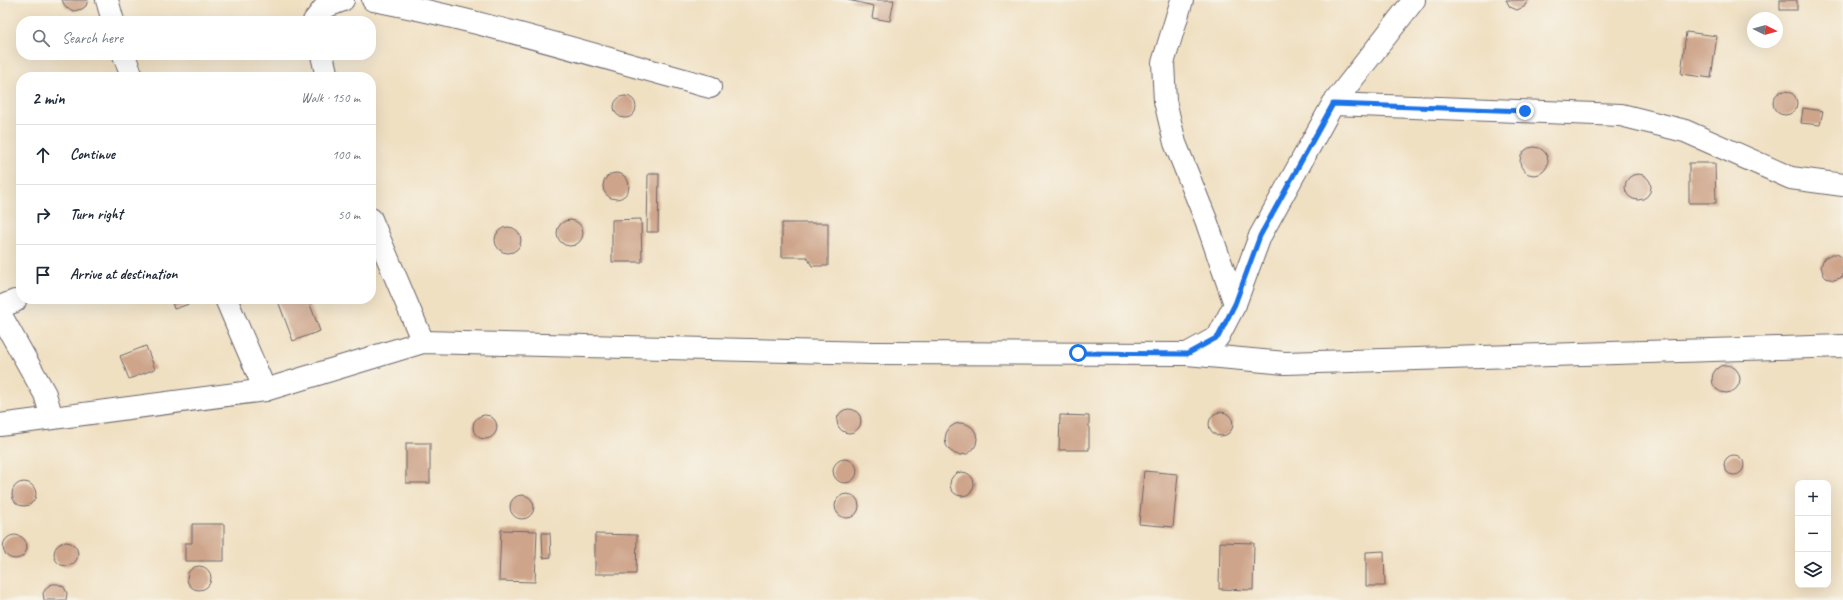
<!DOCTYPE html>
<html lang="en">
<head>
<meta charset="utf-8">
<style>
  :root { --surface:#fff; --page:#f6f6f7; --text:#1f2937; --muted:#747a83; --line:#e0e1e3 }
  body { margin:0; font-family:Caveat,sans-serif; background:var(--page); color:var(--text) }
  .controls { position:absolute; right:12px; bottom:12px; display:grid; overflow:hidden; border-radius:8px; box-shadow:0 4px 16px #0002 }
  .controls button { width:36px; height:36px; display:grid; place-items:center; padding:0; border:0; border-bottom:1px solid var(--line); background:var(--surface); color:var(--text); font:20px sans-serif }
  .compass { position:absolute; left:1747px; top:12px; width:36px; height:36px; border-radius:50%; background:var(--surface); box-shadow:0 4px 16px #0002; rotate:95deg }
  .stop { position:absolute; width:12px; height:12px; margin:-9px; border:3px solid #1a73e8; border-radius:50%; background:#fff }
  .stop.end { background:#1a73e8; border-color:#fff; box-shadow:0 1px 4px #0008 }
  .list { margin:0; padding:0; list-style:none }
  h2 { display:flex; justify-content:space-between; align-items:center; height:52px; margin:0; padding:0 16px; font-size:17px }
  h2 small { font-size:13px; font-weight:400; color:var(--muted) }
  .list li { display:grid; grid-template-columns:26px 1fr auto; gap:12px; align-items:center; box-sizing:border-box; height:60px; padding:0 16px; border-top:1px solid var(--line) }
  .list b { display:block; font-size:15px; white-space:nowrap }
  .list em { font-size:13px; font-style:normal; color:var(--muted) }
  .icon { flex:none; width:22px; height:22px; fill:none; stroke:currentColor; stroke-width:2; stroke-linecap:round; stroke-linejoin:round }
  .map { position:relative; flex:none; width:1843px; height:600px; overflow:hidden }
  .search { position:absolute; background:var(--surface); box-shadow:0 4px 16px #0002; left:16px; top:16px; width:360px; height:44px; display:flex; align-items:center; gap:10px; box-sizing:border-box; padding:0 14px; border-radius:16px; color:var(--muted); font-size:15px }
  .panel { position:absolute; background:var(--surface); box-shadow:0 4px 16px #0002; left:16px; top:72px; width:360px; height:232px; border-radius:16px }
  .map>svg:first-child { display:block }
  .building { fill:#cea48a }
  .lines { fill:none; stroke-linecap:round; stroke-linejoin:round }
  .minor-casing { stroke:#6a646a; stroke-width:24 }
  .minor { stroke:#fff; stroke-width:22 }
  .route { stroke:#1a73e8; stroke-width:5 }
</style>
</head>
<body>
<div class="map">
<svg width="1843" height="600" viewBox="0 0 1843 600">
  <rect width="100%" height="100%" fill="#f7f3e8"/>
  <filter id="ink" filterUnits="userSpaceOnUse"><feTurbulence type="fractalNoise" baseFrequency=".025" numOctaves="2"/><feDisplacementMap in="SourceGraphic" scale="8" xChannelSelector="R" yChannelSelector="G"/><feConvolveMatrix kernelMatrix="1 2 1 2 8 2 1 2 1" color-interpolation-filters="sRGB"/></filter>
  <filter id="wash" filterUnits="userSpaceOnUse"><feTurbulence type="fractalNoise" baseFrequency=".012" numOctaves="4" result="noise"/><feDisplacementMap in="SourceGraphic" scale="16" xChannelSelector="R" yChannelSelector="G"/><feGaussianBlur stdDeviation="0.9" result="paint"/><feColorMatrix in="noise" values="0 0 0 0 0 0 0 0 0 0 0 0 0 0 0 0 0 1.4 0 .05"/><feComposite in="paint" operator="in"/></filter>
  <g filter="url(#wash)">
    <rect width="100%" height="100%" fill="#f0e0c2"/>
    <g id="blocks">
      <g class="building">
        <polygon points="62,0 88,0 86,6 82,9 74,11 66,8"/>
        <polygon points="848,0 894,0 890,21 872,18 874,6"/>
        <polygon points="1506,0 1528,0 1524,7 1517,10 1510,7"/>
        <rect x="1780" y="0" width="17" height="10"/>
        <polygon points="1686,32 1717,36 1711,78 1681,74"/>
        <circle cx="1785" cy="103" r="12"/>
        <circle cx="625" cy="107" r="11"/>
        <polygon points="1803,108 1823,111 1820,125 1801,123"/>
        <circle cx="1534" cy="161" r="14"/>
        <polygon points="1689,163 1715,163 1716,203 1689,203"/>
        <circle cx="616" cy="186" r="13"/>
        <circle cx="1638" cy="187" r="13"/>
        <polygon points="648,174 659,174 658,232 647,232"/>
        <polygon points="641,219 642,262 612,262 612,220"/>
        <circle cx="570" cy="233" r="13"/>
        <polygon points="782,223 828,223 828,266 812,266 807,257 782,257"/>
        <circle cx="508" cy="240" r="13"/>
        <polygon points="1832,254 1837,254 1843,258 1843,277 1834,280 1826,278 1823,274 1821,266 1824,258"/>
        <polygon points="171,299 190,299 192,303 174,309"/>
        <polygon points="283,299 308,299 320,331 293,341 278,301"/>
        <polygon points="146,346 155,369 129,379 120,356"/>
        <circle cx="1726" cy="379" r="14"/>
        <circle cx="849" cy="421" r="12"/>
        <circle cx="1221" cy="424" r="12"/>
        <polygon points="1060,415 1089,416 1089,450 1059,450"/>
        <circle cx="485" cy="427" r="12"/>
        <circle cx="961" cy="439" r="16"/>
        <rect x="406" y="443" width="24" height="40"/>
        <circle cx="1734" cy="465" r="10"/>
        <circle cx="845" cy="471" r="12"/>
        <polygon points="1144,471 1178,474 1173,527 1139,524"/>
        <circle cx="962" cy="484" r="12"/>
        <circle cx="24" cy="494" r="12"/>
        <circle cx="847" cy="506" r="12"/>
        <circle cx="522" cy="507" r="12"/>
        <polygon points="192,524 224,524 224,561 185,561 185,543 192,543"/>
        <polygon points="501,530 537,531 535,582 499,581"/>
        <polygon points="542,533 550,533 551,557 543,558"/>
        <polygon points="595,534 637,535 636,574 595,574"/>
        <circle cx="15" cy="547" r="12"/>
        <polygon points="1220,542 1254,543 1253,590 1219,589"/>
        <circle cx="66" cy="554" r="12"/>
        <polygon points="1384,551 1385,586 1366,586 1366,552"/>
        <circle cx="199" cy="578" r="12"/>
        <polygon points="52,584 58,584 64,587 67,593 66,600 44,600 43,593 47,587"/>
      </g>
    </g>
  </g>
  <g filter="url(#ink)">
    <use href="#blocks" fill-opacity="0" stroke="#6a646a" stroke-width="1"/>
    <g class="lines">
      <defs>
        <g id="minor">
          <polyline points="107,0 113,21"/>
          <path d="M373 0C485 21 599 57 710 87"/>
          <polyline points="1182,0 1163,63 1165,101 1175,143 1206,220 1235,304"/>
          <polyline points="314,21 325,7 343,0"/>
          <polyline points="124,55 132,77"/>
          <polyline points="322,55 327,77"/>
          <polyline points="1333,104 1621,115 1685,131 1791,178 1843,185"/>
          <polyline points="371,219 423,342"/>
          <polyline points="226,299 265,390"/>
          <polyline points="0,307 15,301"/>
          <polyline points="0,314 45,394 52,418"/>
          <polyline points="1187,354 1218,337 1235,304 1260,236 1333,104 1414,0"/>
          <polyline points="0,425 265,390 423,342 873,353 1187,354 1285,363 1843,346"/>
        </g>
      </defs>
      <use href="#minor" class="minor-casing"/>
      <use href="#minor" class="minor"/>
    </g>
  </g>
  <g class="lines" filter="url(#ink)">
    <polyline class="route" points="1078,353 1187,354 1218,337 1235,304 1260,236 1333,104 1525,111"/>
  </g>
</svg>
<div class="controls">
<button>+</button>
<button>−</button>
<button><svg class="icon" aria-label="layers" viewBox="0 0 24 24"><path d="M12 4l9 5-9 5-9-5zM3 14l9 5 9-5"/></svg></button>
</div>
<svg class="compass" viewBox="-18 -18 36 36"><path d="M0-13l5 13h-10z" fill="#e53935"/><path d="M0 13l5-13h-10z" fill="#747a83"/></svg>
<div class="stop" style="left:1078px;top:353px"></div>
<div class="stop end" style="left:1525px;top:111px"></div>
<div class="search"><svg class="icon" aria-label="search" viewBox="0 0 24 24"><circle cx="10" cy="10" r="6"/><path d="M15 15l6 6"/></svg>Search here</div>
<section class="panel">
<h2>2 min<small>Walk · 150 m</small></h2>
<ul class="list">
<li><svg class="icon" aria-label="ahead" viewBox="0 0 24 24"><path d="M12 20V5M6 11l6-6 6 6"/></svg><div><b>Continue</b></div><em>100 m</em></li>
<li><svg class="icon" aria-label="right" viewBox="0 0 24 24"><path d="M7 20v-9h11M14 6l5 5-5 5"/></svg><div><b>Turn right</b></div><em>50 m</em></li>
<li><svg class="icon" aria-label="arrive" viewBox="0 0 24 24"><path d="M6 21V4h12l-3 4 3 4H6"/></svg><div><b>Arrive at destination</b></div></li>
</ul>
</section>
</div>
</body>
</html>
